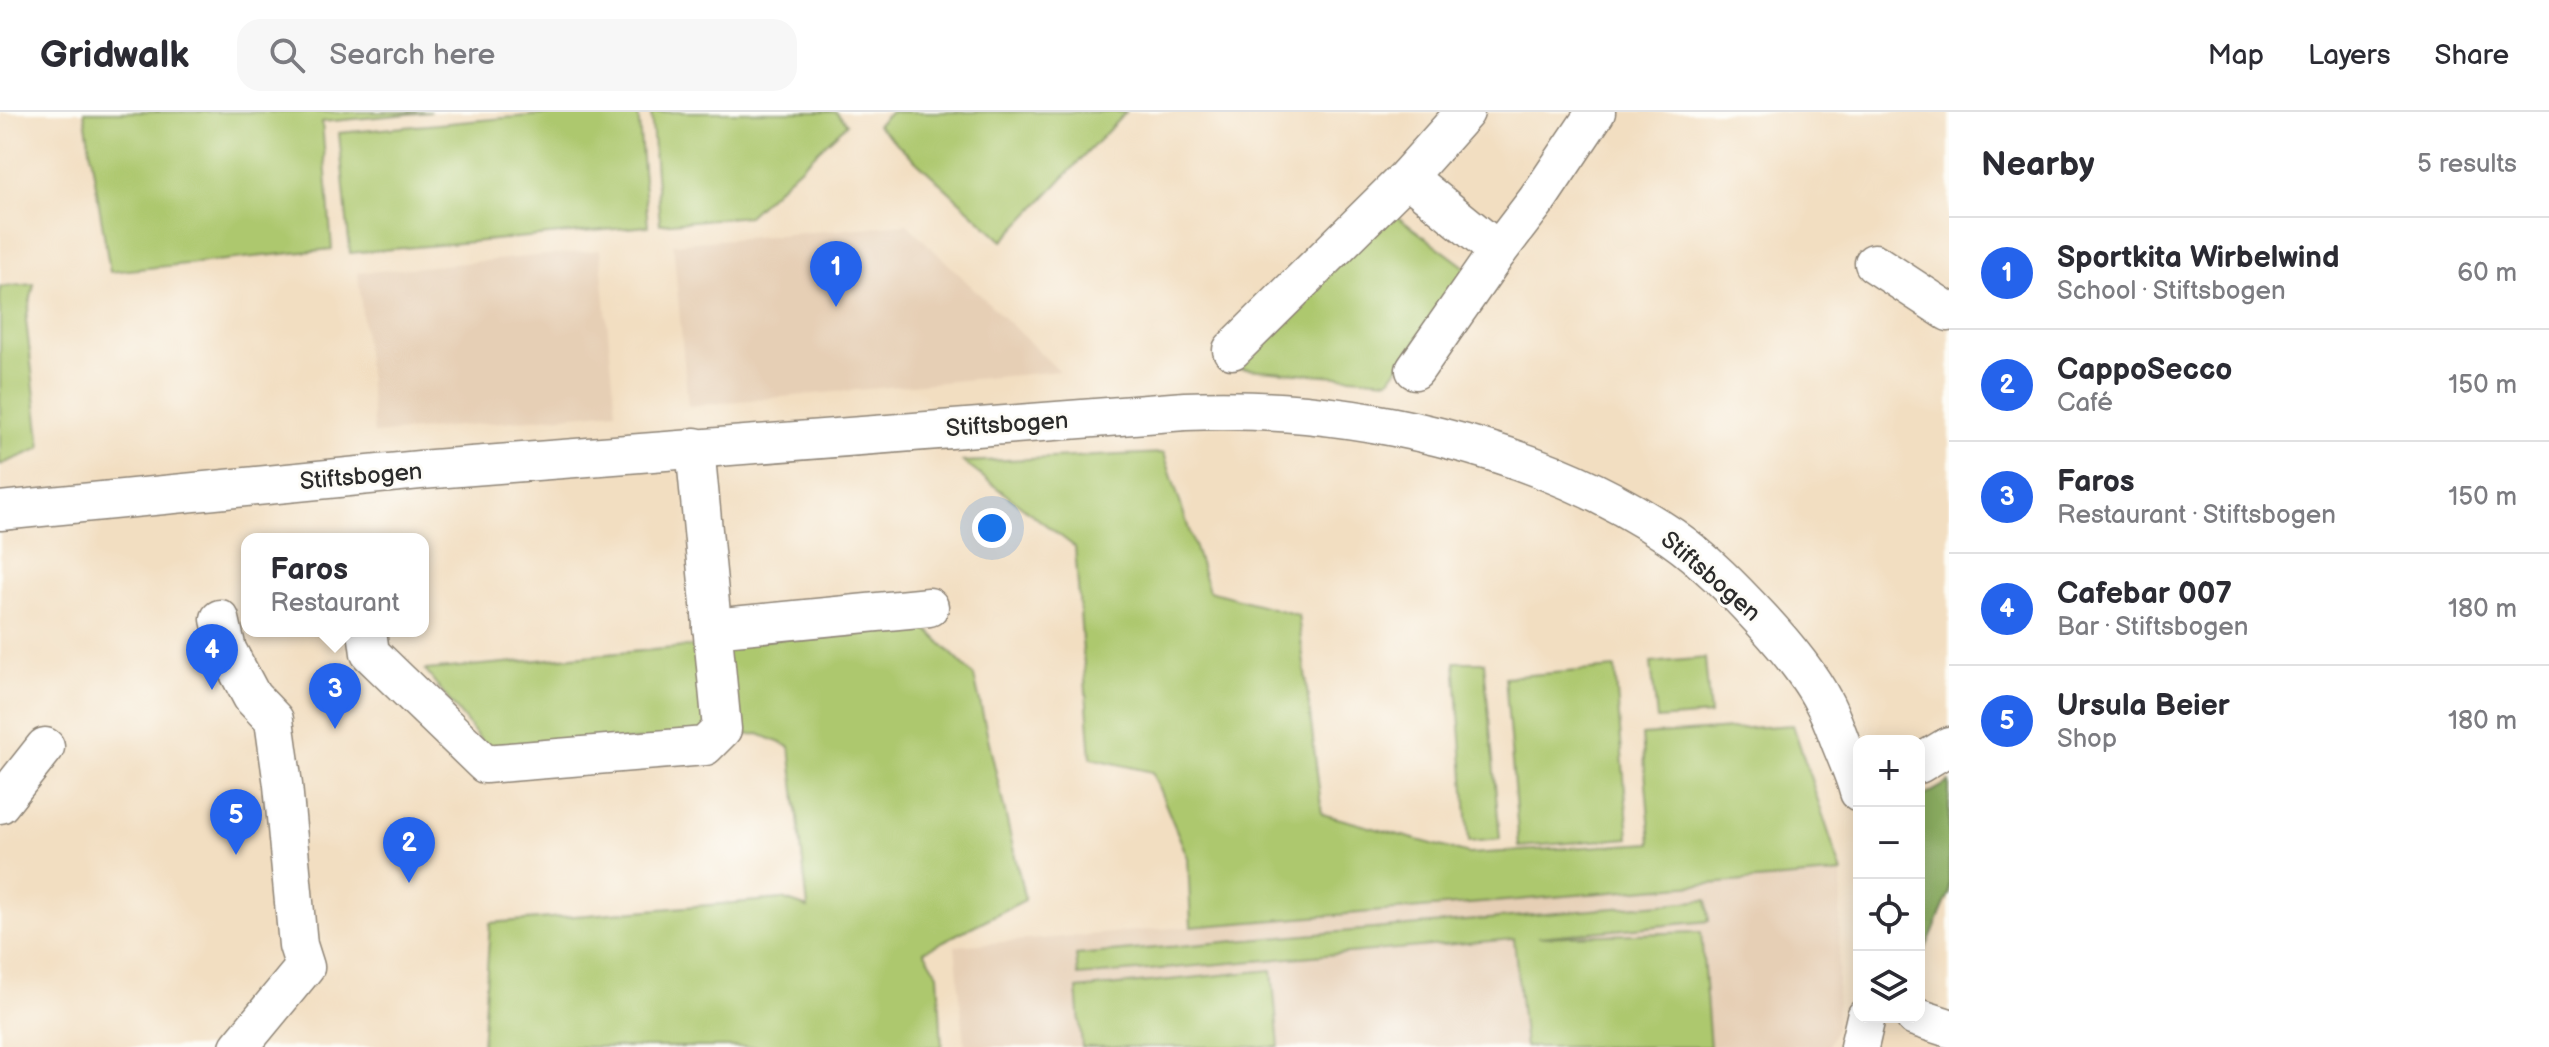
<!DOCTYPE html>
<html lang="en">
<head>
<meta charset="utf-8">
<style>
  :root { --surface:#fff; --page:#f7f7f7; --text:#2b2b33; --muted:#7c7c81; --line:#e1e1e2; --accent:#2563eb }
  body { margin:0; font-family:"Balsamiq Sans",sans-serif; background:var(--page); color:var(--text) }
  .controls { position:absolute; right:24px; bottom:24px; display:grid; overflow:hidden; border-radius:16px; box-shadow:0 4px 20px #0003 }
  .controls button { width:72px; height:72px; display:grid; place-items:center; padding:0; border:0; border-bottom:2px solid var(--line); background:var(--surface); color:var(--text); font:40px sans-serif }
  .you { position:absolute; left:992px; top:416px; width:28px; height:28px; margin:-20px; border:6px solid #fff; border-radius:50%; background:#1a73e8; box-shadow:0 0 0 12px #1a73e833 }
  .badge { display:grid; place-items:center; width:52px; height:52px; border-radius:50%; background:var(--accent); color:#fff; font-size:26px; font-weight:700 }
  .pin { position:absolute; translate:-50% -66px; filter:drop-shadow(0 2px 4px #0008) }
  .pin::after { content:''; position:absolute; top:42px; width:28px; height:24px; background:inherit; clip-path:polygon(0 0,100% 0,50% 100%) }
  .popup { position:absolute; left:241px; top:421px; width:188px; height:104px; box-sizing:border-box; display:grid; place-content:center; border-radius:16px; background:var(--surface); filter:drop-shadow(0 2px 6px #0005); font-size:26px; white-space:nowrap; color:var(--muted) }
  .popup b { font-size:30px; color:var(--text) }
  .popup::after { content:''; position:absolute; left:50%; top:100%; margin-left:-16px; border:16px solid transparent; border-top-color:var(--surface) }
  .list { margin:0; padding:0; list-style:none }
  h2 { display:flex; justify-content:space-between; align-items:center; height:104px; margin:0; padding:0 32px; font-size:34px }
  h2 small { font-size:26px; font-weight:400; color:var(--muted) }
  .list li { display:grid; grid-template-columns:52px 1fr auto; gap:24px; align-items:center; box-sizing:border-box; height:112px; padding:0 32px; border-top:2px solid var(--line) }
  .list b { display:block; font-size:30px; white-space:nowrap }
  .list p { margin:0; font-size:26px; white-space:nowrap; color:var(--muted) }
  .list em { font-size:26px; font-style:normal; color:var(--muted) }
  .icon { flex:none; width:44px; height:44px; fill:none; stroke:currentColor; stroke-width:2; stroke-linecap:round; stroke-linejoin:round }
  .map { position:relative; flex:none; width:1949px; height:935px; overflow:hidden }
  header { display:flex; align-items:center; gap:48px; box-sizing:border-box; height:112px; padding:0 40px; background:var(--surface); border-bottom:2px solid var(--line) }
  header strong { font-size:38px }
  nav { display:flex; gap:44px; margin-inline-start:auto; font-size:28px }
  .search { width:560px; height:72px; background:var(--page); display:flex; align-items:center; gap:20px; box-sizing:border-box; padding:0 28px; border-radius:24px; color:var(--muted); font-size:30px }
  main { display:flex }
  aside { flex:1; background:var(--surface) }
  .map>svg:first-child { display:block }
  .built { fill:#e6cfb5 }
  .green { fill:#adc86e; stroke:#6c7a4c; stroke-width:2 }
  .forest { fill:#8aac61; stroke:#5a6c46; stroke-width:2 }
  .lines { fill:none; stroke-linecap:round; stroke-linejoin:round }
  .minor-casing { stroke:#8e8476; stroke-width:41 }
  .minor { stroke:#fff; stroke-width:38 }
  .labels { text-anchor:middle; stroke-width:6; stroke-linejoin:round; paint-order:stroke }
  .street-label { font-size:24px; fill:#2b2b2b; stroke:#fdfcf7 }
</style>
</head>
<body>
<header>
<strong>Gridwalk</strong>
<div class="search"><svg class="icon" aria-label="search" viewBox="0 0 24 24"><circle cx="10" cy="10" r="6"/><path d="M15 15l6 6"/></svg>Search here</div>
<nav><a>Map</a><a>Layers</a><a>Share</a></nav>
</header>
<main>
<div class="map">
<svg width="1949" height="935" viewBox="0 0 1949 935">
  <rect width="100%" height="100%" fill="#fdfcf7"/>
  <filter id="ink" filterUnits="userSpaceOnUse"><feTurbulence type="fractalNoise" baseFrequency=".0125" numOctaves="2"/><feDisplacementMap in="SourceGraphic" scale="16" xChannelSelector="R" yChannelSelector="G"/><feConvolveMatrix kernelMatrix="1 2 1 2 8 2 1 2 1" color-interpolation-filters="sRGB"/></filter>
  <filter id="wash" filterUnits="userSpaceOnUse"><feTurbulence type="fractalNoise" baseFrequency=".006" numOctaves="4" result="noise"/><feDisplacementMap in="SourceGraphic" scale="32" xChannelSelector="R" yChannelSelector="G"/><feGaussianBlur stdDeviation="1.8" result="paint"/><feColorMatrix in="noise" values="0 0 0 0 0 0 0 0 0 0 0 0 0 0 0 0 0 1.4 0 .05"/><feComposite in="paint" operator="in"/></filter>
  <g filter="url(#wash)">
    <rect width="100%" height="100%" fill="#f2dec1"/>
    <g class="built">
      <polygon points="907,112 1059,259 688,294 673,132"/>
      <polygon points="600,138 616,299 374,322 358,161"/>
      <polygon points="1842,761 1836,917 1828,935 965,935 955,834"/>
    </g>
    <g class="green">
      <polygon points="84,0 431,0 322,10 332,137 110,160"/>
      <polygon points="572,0 638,0 648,114 350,141 339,21"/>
      <polygon points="651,0 836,0 847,12 748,104 660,112"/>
      <polygon points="891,0 1126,0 1003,129 877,13"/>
      <polygon points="1384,95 1469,158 1389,268 1232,256"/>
      <polygon points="34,172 26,208 41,336 0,353 0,175"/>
      <polygon points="1164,341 1209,479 1298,503 1322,702 1469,742 1651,731 1642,623 1793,613 1842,761 1191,815 1188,746 1152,660 1091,646 1075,435 963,350"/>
      <polygon points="924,514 974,564 1025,788 924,839 938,862 942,935 482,935 490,811 782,787 808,796 790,635 759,622 487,636 425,558"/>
      <polygon points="1705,546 1710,603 1657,607 1651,551"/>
      <polygon points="1455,550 1484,550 1500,727 1469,730"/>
      <polygon points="1615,556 1629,726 1519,735 1505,565"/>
      <polygon points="1707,788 1709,809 1538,825 1701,820 1710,935 1525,935 1514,827 1078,864 1076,843"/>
      <polygon points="1272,858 1279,935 1082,935 1077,877"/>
    </g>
    <polygon class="forest" points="1949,670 1949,782 1923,843 1919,791 1919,687"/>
  </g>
  <g filter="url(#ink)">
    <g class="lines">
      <defs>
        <g id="minor">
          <polyline points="1407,65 1498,139"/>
          <polyline points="1874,151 1949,200"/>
          <polyline points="1232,238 1407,65 1465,0"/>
          <polyline points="1415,258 1498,139 1537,88 1596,0"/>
          <path d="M0 399 420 358 1185 299C1348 292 1537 333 1672 425 1705 448 1734 478 1761 507 1784 532 1808 560 1823 589 1831 603 1836 619 1842 634 1848 649 1855 664 1859 680"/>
          <polyline points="220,507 227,538 252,585 274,608 283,673 298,833 305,855 239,935"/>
          <polyline points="712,516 929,495"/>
          <polyline points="367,519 370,541 485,652 705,634 722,617 695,335"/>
          <polyline points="1919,652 1949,634"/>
          <polyline points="0,692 45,635"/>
          <polyline points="1915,905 1949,916"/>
          <polyline points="1859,935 1866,905"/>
        </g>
      </defs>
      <use href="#minor" class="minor-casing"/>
      <use href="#minor" class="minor"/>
    </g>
  </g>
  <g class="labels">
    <g class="street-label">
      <text transform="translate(1007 312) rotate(-4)" y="8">Stiftsbogen</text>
      <text transform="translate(361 364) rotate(-5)" y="8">Stiftsbogen</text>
      <text transform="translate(1711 464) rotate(41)" y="8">Stiftsbogen</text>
    </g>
  </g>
</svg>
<div class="controls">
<button>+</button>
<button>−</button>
<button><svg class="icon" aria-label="locate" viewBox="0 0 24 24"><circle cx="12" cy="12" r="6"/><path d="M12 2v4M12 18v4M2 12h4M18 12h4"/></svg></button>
<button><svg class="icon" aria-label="layers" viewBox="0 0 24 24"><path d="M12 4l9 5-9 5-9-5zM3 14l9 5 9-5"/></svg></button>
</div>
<div class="you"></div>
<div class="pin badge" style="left:836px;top:195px">1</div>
<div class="pin badge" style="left:409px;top:771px">2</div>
<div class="pin badge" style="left:335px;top:617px">3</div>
<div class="popup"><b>Faros</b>Restaurant</div>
<div class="pin badge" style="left:212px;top:578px">4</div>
<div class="pin badge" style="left:236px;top:743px">5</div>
</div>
<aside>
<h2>Nearby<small>5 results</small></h2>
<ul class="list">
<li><span class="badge">1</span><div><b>Sportkita Wirbelwind</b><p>School · Stiftsbogen</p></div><em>60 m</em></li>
<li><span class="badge">2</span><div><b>CappoSecco</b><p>Café</p></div><em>150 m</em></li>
<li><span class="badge">3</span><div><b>Faros</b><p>Restaurant · Stiftsbogen</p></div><em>150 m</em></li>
<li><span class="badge">4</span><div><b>Cafebar 007</b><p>Bar · Stiftsbogen</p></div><em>180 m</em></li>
<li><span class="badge">5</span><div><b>Ursula Beier</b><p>Shop</p></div><em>180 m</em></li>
</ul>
</aside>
</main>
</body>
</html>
